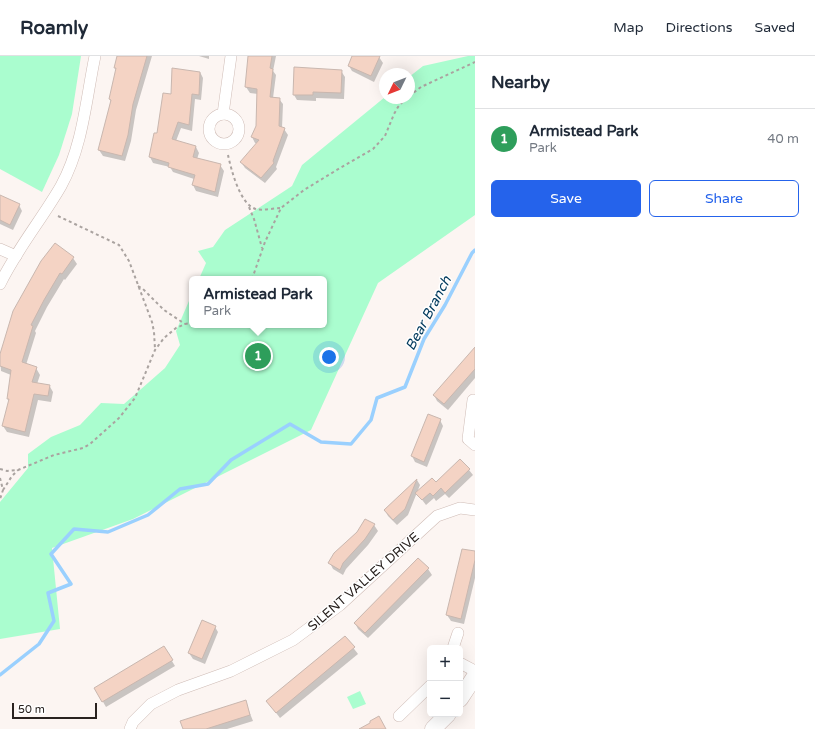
<!DOCTYPE html>
<html lang="en">
<head>
<meta charset="utf-8">
<style>
  :root { --surface:#fff; --page:#f6f6f7; --text:#1f2937; --muted:#747a83; --line:#e0e1e3; --accent:#2563eb }
  body { margin:0; font-family:"Varela Round",sans-serif; background:var(--page); color:var(--text) }
  .controls { position:absolute; right:12px; bottom:12px; display:grid; overflow:hidden; border-radius:6px; box-shadow:0 4px 16px #0002 }
  .controls button { width:36px; height:36px; display:grid; place-items:center; padding:0; border:0; border-bottom:1px solid var(--line); background:var(--surface); color:var(--text); font:20px sans-serif }
  .compass { position:absolute; left:379px; top:12px; width:36px; height:36px; border-radius:50%; background:var(--surface); box-shadow:0 4px 16px #0002; rotate:227deg }
  .scale { position:absolute; left:12px; bottom:10px; width:85px; box-sizing:border-box; padding-left:4px; border:2px solid #29221f; border-top:0; font-size:11px; line-height:14px; white-space:nowrap; color:#29221f; -webkit-text-stroke:3px #fff; paint-order:stroke }
  .you { position:absolute; left:329px; top:301px; width:14px; height:14px; margin:-10px; border:3px solid #fff; border-radius:50%; background:#1a73e8; box-shadow:0 0 0 6px #1a73e833 }
  .badge { display:grid; place-items:center; width:26px; height:26px; border-radius:50%; background:var(--accent); color:#fff; font-size:13px; font-weight:700 }
  .pin { position:absolute; translate:-50% -50%; border:2px solid #fff; box-shadow:0 1px 4px #0006 }
  .popup { position:absolute; left:189px; top:220px; width:138px; height:52px; box-sizing:border-box; display:grid; place-content:center; border-radius:6px; background:var(--surface); filter:drop-shadow(0 1px 3px #0005); font-size:13px; white-space:nowrap; color:var(--muted) }
  .popup b { font-size:15px; color:var(--text) }
  .popup::after { content:''; position:absolute; left:50%; top:100%; margin-left:-8px; border:8px solid transparent; border-top-color:var(--surface) }
  .list { margin:0; padding:0; list-style:none }
  h2 { display:flex; justify-content:space-between; align-items:center; height:52px; margin:0; padding:0 16px; font-size:17px }
  h2 small { font-size:13px; font-weight:400; color:var(--muted) }
  .list li { display:grid; grid-template-columns:26px 1fr auto; gap:12px; align-items:center; box-sizing:border-box; height:60px; padding:0 16px; border-top:1px solid var(--line) }
  .list b { display:block; font-size:15px; white-space:nowrap }
  .list p { margin:0; font-size:13px; white-space:nowrap; color:var(--muted) }
  .list em { font-size:13px; font-style:normal; color:var(--muted) }
  .actions { display:flex; gap:8px; padding:12px 16px }
  .actions a { flex:1; padding:9px 0; border:1px solid var(--accent); border-radius:6px; text-align:center; font-size:14px; color:var(--accent) }
  .actions .main { background:var(--accent); color:#fff }
  .map { position:relative; flex:none; width:475px; height:673px; overflow:hidden }
  header { display:flex; align-items:center; gap:24px; box-sizing:border-box; height:56px; padding:0 20px; background:var(--surface); border-bottom:1px solid var(--line) }
  header strong { font-size:19px }
  nav { display:flex; gap:22px; margin-inline-start:auto; font-size:14px }
  main { display:flex }
  aside { flex:1; background:var(--surface) }
  .map>svg:first-child { display:block }
  .green { fill:#aafdcf }
  .shadow { fill:#0003 }
  .lines { fill:none; stroke-linecap:round; stroke-linejoin:round }
  .stream { stroke:#9ad0fe; stroke-width:3.5 }
  .building { fill:#f4d3c4; stroke:#c9b7af }
  .street-casing { stroke:#cfbcb6; stroke-width:12 }
  .secondary-casing { stroke:#cfbcb6; stroke-width:17 }
  .path { stroke:#aaa3a0; stroke-width:2; stroke-dasharray:3 3; stroke-linecap:butt }
  .street { stroke:#fff; stroke-width:11 }
  .secondary { stroke:#fff; stroke-width:16 }
  .labels { text-anchor:middle; stroke-width:3; stroke-linejoin:round; paint-order:stroke }
  .street-label { font-size:13px; fill:#29221f; stroke:#fff }
  .water-label { font-size:14px; font-style:italic; fill:#01395c; stroke:#fff }
</style>
</head>
<body>
<header>
<strong>Roamly</strong>
<nav><a>Map</a><a>Directions</a><a>Saved</a></nav>
</header>
<main>
<div class="map">
<svg width="475" height="673" viewBox="0 0 475 673">
  <rect width="100%" height="100%" fill="#fcf5f2"/>
  <g class="green">
    <polygon points="0,0 81,0 72,58 59,99 42,136 0,113"/>
    <polygon points="468,0 475,0 475,159 378,227 311,374 133,463 52,492 60,573 0,583 0,446 28,412 28,398 51,381 80,369 101,347 124,348 165,312 180,289 176,275 192,238 192,269 324,269 324,223 199,223 206,207 198,195 213,191 225,174 292,130 302,109 385,41 385,42 409,42 409,21 423,10"/>
    <polygon points="360,635 366,648 353,653 347,641"/>
  </g>
  <g class="shadow">
    <polygon points="118,0 152,0 136,54 131,85 125,105 103,100 99,94 111,46 110,43 117,15 115,12"/>
    <polygon points="199,0 209,0 209,3"/>
    <polygon points="250,0 276,0 273,15 276,19 273,42 279,43 283,48 282,72 284,73 288,79 276,111 277,113 265,127 245,112 241,106 258,88 255,87 252,81 257,70 258,38 250,37 246,31"/>
    <polygon points="353,0 379,1 383,7 374,26 352,15 349,10"/>
    <polygon points="341,15 345,21 344,43 316,42 316,45 297,44 294,39"/>
    <polygon points="200,16 203,22 201,44 195,43 192,75 181,72 176,85 196,91 199,97 197,103 220,109 224,115 218,141 196,135 193,129 194,123 173,116 170,111 153,107 150,101 172,39"/>
    <polygon points="0,140 19,149 22,155 13,174 0,168"/>
    <polygon points="73,202 77,208 65,224 64,223 47,251 35,275 36,277 26,309 36,312 40,319 37,328 49,329 53,336 51,346 38,344 29,381 7,376 3,370 9,346 8,343 11,319 1,315 0,301 14,256"/>
    <polygon points="475,292 475,322 448,354 437,345 434,339"/>
    <polygon points="440,364 443,370 427,411 415,406 412,400"/>
    <polygon points="469,414 473,419 449,442 445,438 436,445 434,442 426,449 417,437"/>
    <polygon points="417,424 420,429 408,459 397,469 388,460 385,454"/>
    <polygon points="365,464 374,469 378,475 368,489 346,513 343,519 333,513 330,507 358,476"/>
    <polygon points="475,497 475,522 464,568 451,565 447,559"/>
    <polygon points="428,513 432,519 368,582 358,573 355,567"/>
    <polygon points="215,571 218,576 205,608 193,603 189,597"/>
    <polygon points="345,581 358,598 280,662 267,645"/>
    <polygon points="164,592 175,610 106,651 95,632"/>
    <polygon points="245,645 253,665 227,673 184,673"/>
  </g>
  <g class="lines">
    <polyline class="stream" points="0,619 39,588 54,565 48,537 71,528 51,498 74,473 108,476 148,459 180,433 208,428 231,404 290,368 321,386 351,388 371,364 377,342 405,331 424,283 445,249 472,197 475,194"/>
  </g>
  <g class="building">
    <polygon points="117,0 147,0 133,48 128,79 122,100 98,94 111,44 109,43 116,12 114,12"/>
    <polygon points="248,0 272,0 270,12 273,13 270,41 280,42 279,70 285,72 273,105 274,107 261,122 240,106 259,84 251,81 256,70 257,33 245,31"/>
    <polygon points="352,0 380,0 371,20 348,10"/>
    <polygon points="294,11 342,14 341,37 313,36 313,39 293,39"/>
    <polygon points="172,12 200,16 199,39 192,38 189,69 178,66 172,83 196,90 193,101 221,108 215,136 192,129 195,119 168,111 169,107 149,101 154,77 157,77 163,37 171,38"/>
    <polygon points="0,139 20,148 10,169 0,164"/>
    <polygon points="55,187 74,201 62,218 60,217 44,244 31,269 33,270 22,306 37,311 32,326 50,329 48,340 34,338 25,376 2,370 9,343 7,343 11,314 0,310 0,298 13,255 41,205"/>
    <polygon points="475,291 475,313 444,348 433,339"/>
    <polygon points="428,358 441,363 424,406 411,400"/>
    <polygon points="460,403 470,413 445,437 441,432 433,440 430,437 422,444 415,437 432,422 436,426"/>
    <polygon points="417,423 405,453 393,464 384,454"/>
    <polygon points="365,463 375,468 365,483 343,507 340,514 328,507 334,497 357,476"/>
    <polygon points="462,493 475,495 475,504 461,563 446,559"/>
    <polygon points="418,502 429,512 365,577 354,567"/>
    <polygon points="202,564 216,570 202,603 188,597"/>
    <polygon points="345,580 355,591 276,657 266,645"/>
    <polygon points="164,590 173,604 102,646 94,632"/>
    <polygon points="246,644 250,659 206,673 183,673 180,665"/>
    <polygon points="379,660 386,673 359,673 370,667 370,665"/>
  </g>
  <g class="lines">
    <defs>
      <g id="street">
        <circle cx="224" cy="73" r="15"/>
        <polyline points="223,58 231,0"/>
        <polyline points="0,193 16,200"/>
        <path d="M0 228C17 193 42 163 61 130 83 90 86 43 95 0"/>
        <polyline points="473,344 468,383 475,389"/>
        <polyline points="453,592 458,577"/>
        <polyline points="460,607 475,615"/>
        <polyline points="399,660 430,630"/>
        <polyline points="130,673 133,666 151,648 178,634 231,615 293,584 340,549 437,460 460,452 475,454"/>
      </g>
      <g id="secondary">
        <polyline points="460,643 475,620"/>
        <polyline points="433,673 448,658"/>
      </g>
    </defs>
    <use href="#street" class="street-casing"/>
    <use href="#secondary" class="secondary-casing"/>
    <g class="path">
      <polyline points="409,40 421,31 475,6"/>
      <path d="M228 99C231 113 240 149 256 153 263 155 273 152 281 152"/>
      <polyline points="249,151 254,163 262,192"/>
      <polyline points="58,160 119,189 129,205 152,266 154,276 155,293"/>
      <polyline points="252,223 265,186 281,152 304,134 340,112 373,93 385,80 394,58 398,51 406,42"/>
      <polyline points="138,230 143,233 164,254 185,268"/>
      <polyline points="0,413 7,415 18,414 54,399 83,392 90,388 119,362 135,342 155,294 164,282 176,272 185,268 192,267"/>
      <polyline points="0,422 3,434 0,443"/>
      <polyline points="3,434 12,420 18,414"/>
    </g>
    <use href="#street" class="street"/>
    <use href="#secondary" class="secondary"/>
  </g>
  <g class="labels">
    <g class="street-label">
      <text transform="translate(363 525) rotate(-41)" y="5">SILENT VALLEY DRIVE</text>
    </g>
    <g class="water-label">
      <text transform="translate(428 257) rotate(-62)" y="5">Bear Branch</text>
    </g>
  </g>
</svg>
<div class="controls">
<button>+</button>
<button>−</button>
</div>
<svg class="compass" viewBox="-18 -18 36 36"><path d="M0-13l5 13h-10z" fill="#e53935"/><path d="M0 13l5-13h-10z" fill="#747a83"/></svg>
<div class="scale">50 m</div>
<div class="you"></div>
<div class="pin badge" style="left:258px;top:300px;background:#2e9e5b">1</div>
<div class="popup"><b>Armistead Park</b>Park</div>
</div>
<aside>
<h2>Nearby<small></small></h2>
<ul class="list">
<li><span class="badge" style="background:#2e9e5b">1</span><div><b>Armistead Park</b><p>Park</p></div><em>40 m</em></li>
</ul>
<div class="actions"><a class="main">Save</a><a>Share</a></div>
</aside>
</main>
</body>
</html>
